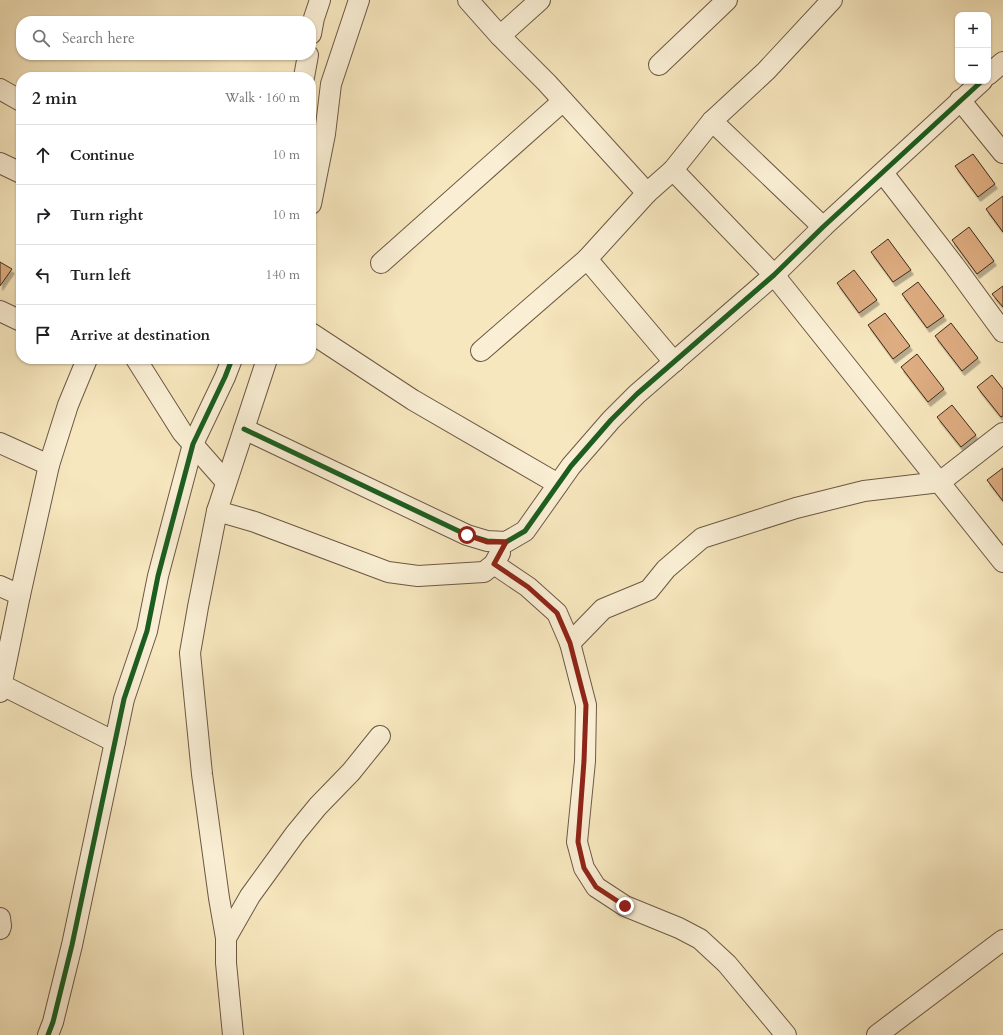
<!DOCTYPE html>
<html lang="en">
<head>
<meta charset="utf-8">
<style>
  :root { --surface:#fff; --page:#f6f6f6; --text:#202124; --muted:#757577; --line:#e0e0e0 }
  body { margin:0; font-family:Cardo,serif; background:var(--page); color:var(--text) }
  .controls { position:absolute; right:12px; top:12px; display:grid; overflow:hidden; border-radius:8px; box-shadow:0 1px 3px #0004 }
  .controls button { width:36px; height:36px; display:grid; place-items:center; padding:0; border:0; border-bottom:1px solid var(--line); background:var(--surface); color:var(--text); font:20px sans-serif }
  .stop { position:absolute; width:12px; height:12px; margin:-9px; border:3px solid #8f2418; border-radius:50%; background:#fff }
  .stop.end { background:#8f2418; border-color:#fff; box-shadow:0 1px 4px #0008 }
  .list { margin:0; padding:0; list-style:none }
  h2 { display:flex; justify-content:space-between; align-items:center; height:52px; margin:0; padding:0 16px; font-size:17px }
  h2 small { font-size:13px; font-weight:400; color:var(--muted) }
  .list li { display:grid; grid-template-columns:26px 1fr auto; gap:12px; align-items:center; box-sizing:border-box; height:60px; padding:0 16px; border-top:1px solid var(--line) }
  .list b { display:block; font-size:15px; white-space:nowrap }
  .list em { font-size:13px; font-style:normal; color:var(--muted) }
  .icon { flex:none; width:22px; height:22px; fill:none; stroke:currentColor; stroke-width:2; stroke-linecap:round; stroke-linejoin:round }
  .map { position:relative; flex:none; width:1003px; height:1035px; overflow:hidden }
  .search { position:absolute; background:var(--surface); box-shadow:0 1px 3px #0004; left:16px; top:16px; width:300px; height:44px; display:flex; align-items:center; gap:10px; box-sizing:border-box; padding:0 14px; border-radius:16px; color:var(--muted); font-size:15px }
  .panel { position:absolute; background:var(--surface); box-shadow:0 1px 3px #0004; left:16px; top:72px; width:300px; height:292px; border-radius:16px }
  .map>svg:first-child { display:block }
  .building { fill:#ddac80; stroke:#3f291b; filter:url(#shadow) }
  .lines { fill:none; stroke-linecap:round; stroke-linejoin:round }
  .minor-casing { stroke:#6d5844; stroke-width:22 }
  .minor { stroke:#faefd5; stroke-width:20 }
  .cycleway-casing { stroke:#faefd5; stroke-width:8 }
  .cycleway { stroke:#1b5e20; stroke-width:5 }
  .route { stroke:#8f2418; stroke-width:5 }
</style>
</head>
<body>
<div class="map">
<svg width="1003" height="1035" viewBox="0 0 1003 1035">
  <defs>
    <filter id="shadow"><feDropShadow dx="2.5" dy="4.5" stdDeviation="0" flood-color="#0004"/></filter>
  </defs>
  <rect width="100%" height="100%" fill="#f7e7be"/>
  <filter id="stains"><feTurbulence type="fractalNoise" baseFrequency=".005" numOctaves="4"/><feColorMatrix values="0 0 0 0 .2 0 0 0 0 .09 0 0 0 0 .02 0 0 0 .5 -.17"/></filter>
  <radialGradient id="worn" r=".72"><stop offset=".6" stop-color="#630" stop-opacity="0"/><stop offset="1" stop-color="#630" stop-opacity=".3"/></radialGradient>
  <g class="building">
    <polygon points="973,154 995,184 978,197 955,166"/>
    <polygon points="1003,196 1003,232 986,209"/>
    <polygon points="969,227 994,261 977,274 952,240"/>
    <polygon points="888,239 911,270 893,282 871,252"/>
    <polygon points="0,262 12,269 0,286"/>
    <polygon points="854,270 877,300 859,313 837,283"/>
    <polygon points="918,282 944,316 927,328 902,294"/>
    <polygon points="1003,286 1003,307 992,294"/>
    <polygon points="885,313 910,346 893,359 868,325"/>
    <polygon points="951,323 978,358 962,371 935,336"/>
    <polygon points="917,354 944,389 928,402 901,367"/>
    <polygon points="992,375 1003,389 1003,416 1001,417 977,387"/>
    <polygon points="952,405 976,435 961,447 937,417"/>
    <polygon points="1003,468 1003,501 987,480"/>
  </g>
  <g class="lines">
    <defs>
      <g id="minor">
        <polyline points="468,0 500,36 547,83 647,193"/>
        <polyline points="311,34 314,18 320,0"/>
        <polyline points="500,36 540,0"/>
        <polyline points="659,65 727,0"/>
        <polyline points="988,75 1003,62"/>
        <polyline points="304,77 308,55"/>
        <polyline points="0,89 21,101"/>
        <polyline points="960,100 1003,153"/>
        <polyline points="712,121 823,227"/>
        <polyline points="0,163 21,173"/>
        <polyline points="673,170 774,275 1003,562"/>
        <polyline points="883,173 954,265 1003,332"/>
        <polyline points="311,204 325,134 331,84 359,0"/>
        <polyline points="587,259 674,362"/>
        <polyline points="381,263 563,101"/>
        <polyline points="0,311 21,321"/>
        <polyline points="311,333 413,400 558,484"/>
        <polyline points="481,351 587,259 647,193 673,170 712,121 766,71 832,0"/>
        <polyline points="136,359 182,432 226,482"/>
        <polyline points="244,429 467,535 487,541 506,542 525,531 571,466 611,420 637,394 774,275 823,227 982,81"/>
        <polyline points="0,443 49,465"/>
        <polyline points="217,511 255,522 388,572 418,576 484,572 494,564 500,553"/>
        <polyline points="494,564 528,587 557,613 570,643 586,705 585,761 577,842 584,868 596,887 625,906 679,928 700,939 727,964 786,1035"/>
        <polyline points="0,586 20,595"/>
        <polyline points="570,643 603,609 649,590 666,569 702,538 796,508 864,491 940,482 1003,433"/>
        <polyline points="0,684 115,742"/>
        <polyline points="0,692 20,595 49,465 68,405 87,359"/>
        <polyline points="0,918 1,926 0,929"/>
        <polyline points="226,938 250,896 295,834 318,806 351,772 380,736"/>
        <polyline points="48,1035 53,1022 72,945 124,699 147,631 158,576 193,444 225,377 232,359"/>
        <polyline points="233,1035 226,963 226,938 219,898 202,774 190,653 198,607 217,511 267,359"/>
        <polyline points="877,1035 1003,940"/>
      </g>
    </defs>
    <use href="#minor" class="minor-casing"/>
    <use href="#minor" class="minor"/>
    <defs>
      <g id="cycleway">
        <polyline points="244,429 467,535 487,541 506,542 525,531 571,466 611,420 637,394 774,275 823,227 982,81"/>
        <polyline points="48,1035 53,1022 72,945 124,699 147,631 158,576 193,444 225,377 232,359"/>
      </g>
    </defs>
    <use href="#cycleway" class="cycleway-casing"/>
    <use href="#cycleway" class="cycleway"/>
  </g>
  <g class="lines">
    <polyline class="route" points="467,535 487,542 506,542 494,564 528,587 557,613 570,643 586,705 584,761 578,842 584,868 596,887 625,906"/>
  </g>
  <rect width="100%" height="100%" filter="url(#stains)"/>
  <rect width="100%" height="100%" fill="url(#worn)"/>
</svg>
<div class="controls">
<button>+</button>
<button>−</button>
</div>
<div class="stop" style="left:467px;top:535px"></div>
<div class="stop end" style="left:625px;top:906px"></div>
<div class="search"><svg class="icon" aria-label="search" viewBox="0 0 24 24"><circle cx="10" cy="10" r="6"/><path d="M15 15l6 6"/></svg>Search here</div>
<section class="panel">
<h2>2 min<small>Walk · 160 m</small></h2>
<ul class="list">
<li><svg class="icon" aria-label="ahead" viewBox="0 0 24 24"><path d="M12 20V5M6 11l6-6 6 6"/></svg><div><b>Continue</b></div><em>10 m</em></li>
<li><svg class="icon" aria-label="right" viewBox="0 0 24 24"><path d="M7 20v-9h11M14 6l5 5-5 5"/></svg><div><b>Turn right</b></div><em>10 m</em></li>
<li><svg class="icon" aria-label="left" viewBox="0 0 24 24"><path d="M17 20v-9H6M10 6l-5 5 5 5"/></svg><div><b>Turn left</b></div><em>140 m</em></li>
<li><svg class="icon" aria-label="arrive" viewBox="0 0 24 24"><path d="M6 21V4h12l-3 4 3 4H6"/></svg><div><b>Arrive at destination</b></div></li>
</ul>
</section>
</div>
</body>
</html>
